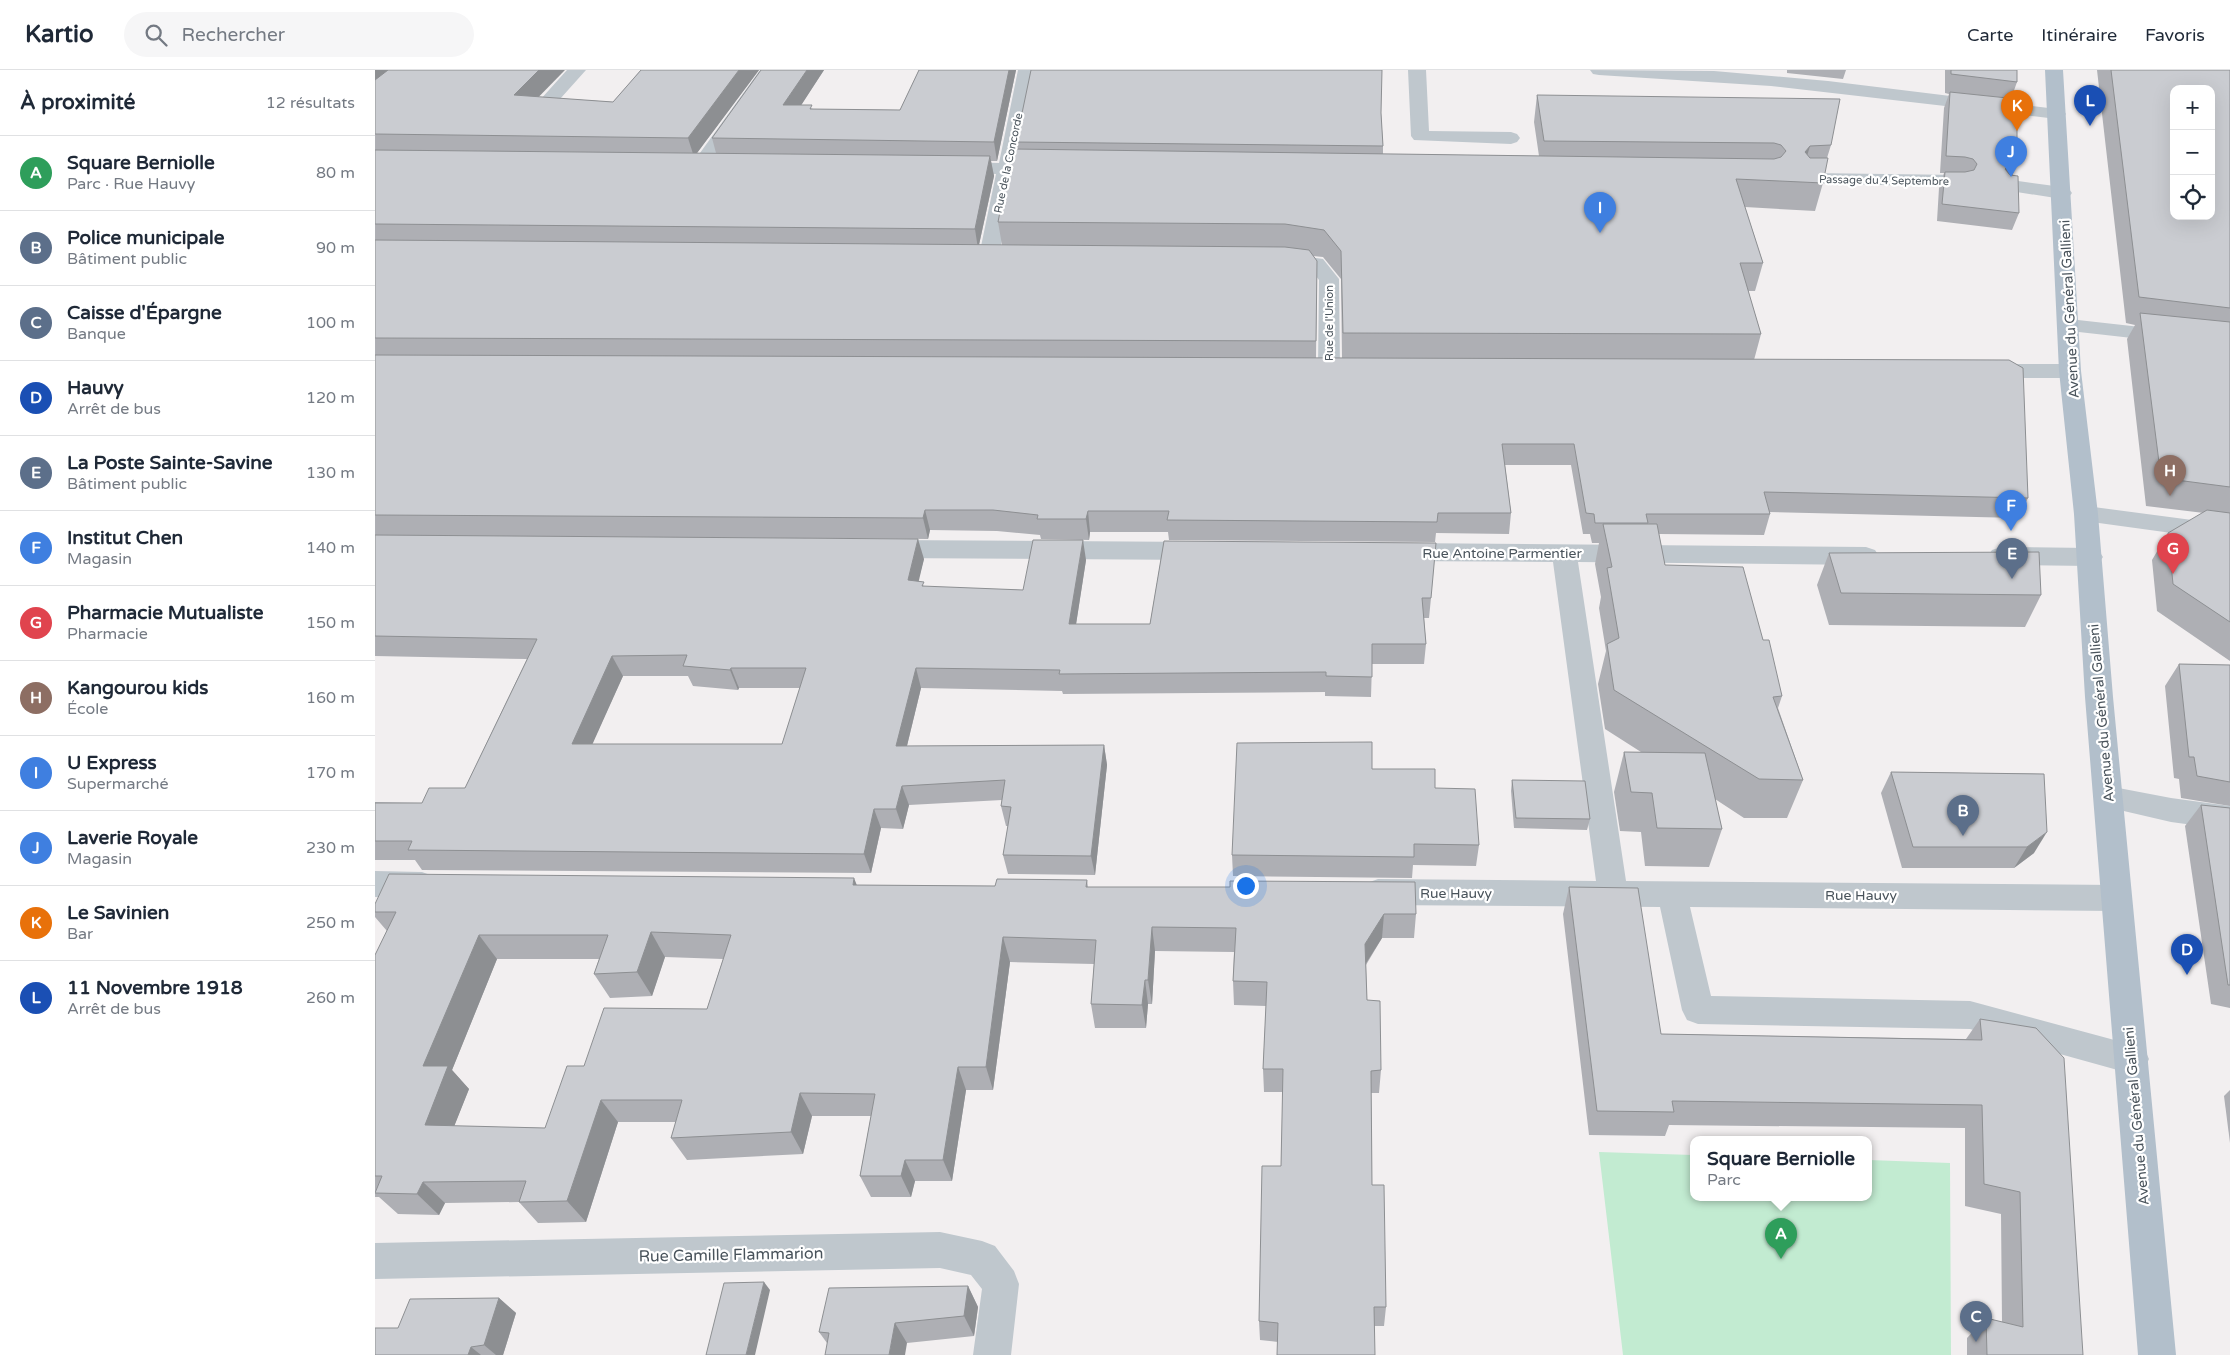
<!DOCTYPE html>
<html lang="fr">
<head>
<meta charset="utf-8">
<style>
  :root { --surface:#fff; --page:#f6f6f7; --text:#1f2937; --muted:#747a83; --line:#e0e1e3; --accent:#2a76d1 }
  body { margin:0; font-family:"Varela Round",sans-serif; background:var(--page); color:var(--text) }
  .controls { position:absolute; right:15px; top:15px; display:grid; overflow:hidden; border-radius:10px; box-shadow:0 5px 20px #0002 }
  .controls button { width:45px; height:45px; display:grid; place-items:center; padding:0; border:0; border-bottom:1px solid var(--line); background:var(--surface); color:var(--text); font:25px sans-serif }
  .you { position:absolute; left:870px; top:815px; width:18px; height:18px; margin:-12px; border:4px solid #fff; border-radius:50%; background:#1a73e8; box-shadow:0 0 0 8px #1a73e833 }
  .badge { display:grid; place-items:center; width:32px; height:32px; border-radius:50%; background:var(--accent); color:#fff; font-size:16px; font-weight:700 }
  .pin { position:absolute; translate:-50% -41px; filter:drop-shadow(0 1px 2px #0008) }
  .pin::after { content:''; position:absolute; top:26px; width:18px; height:15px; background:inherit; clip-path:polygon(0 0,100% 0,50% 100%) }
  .popup { position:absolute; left:1315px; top:1066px; width:182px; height:65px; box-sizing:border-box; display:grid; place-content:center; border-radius:10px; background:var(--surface); filter:drop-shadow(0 1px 4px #0005); font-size:16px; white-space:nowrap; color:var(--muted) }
  .popup b { font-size:19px; color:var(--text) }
  .popup::after { content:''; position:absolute; left:50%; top:100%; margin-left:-10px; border:10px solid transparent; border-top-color:var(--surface) }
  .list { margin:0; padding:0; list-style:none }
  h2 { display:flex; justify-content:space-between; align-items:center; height:65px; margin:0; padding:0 20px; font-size:21px }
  h2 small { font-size:16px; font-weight:400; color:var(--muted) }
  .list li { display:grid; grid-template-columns:32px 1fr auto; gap:15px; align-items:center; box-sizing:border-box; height:75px; padding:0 20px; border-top:1px solid var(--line) }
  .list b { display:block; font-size:19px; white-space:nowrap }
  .list p { margin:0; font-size:16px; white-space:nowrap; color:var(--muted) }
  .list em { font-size:16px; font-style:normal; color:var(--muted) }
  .icon { flex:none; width:28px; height:28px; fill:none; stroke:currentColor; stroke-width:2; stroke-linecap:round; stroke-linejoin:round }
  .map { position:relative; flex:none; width:1855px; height:1285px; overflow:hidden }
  header { display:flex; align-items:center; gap:30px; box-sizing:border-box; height:70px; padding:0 25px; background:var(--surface); border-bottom:1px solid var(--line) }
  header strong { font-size:24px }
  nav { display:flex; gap:28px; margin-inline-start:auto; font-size:18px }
  .search { width:350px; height:45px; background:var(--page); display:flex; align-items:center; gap:12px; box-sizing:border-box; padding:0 18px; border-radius:28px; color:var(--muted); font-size:19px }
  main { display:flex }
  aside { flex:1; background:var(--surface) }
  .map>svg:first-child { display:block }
  .green { fill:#c2ebd1 }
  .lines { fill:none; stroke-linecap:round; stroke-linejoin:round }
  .minor { fill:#bfc7cd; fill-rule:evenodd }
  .major { fill:#b2bfcb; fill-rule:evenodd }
  .wall { fill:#aeafb4; fill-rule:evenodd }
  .shaded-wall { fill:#8d8f92 }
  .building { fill:#caccd1; stroke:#8d8f92; fill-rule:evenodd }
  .labels { text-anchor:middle; stroke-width:4.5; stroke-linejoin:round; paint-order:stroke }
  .far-street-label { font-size:11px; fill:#49535b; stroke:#fff }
  .street-label { font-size:14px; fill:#49535b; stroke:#fff }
  .near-street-label { font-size:16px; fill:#49535b; stroke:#fff }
</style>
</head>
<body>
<header>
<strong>Kartio</strong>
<div class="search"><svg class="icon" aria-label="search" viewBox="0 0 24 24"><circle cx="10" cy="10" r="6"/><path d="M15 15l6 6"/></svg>Rechercher</div>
<nav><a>Carte</a><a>Itinéraire</a><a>Favoris</a></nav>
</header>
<main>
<aside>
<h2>À proximité<small>12 résultats</small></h2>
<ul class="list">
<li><span class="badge" style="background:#2e9e5b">A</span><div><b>Square Berniolle</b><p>Parc · Rue Hauvy</p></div><em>80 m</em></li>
<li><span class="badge" style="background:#5c6f8a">B</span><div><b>Police municipale</b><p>Bâtiment public</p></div><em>90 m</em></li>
<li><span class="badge" style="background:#5c6f8a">C</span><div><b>Caisse d'Épargne</b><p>Banque</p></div><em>100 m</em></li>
<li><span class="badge" style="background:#1a4fb4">D</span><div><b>Hauvy</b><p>Arrêt de bus</p></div><em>120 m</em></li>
<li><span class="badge" style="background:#5c6f8a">E</span><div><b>La Poste Sainte-Savine</b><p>Bâtiment public</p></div><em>130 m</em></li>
<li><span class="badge" style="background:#3f7fe0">F</span><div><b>Institut Chen</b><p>Magasin</p></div><em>140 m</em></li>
<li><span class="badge" style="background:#e0444e">G</span><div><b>Pharmacie Mutualiste</b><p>Pharmacie</p></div><em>150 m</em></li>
<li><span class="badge" style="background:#8d6e63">H</span><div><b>Kangourou kids</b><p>École</p></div><em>160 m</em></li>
<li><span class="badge" style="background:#3f7fe0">I</span><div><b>U Express</b><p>Supermarché</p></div><em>170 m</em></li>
<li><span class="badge" style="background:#3f7fe0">J</span><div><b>Laverie Royale</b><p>Magasin</p></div><em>230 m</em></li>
<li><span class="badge" style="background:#e8710a">K</span><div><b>Le Savinien</b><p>Bar</p></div><em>250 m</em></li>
<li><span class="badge" style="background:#1a4fb4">L</span><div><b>11 Novembre 1918</b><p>Arrêt de bus</p></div><em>260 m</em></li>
</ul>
</aside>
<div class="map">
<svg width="1855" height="1285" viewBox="0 0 1855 1285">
  <rect width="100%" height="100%" fill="#f2eff0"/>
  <polygon class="green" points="1224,1082 1318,1085 1318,1128 1494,1128 1494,1090 1575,1093 1576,1285 1248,1285"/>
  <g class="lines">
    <g class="minor">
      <path d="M192 0H211L185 29 213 33 216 37 213 41C199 44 174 43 165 30Z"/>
      <polygon points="385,0 403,0 333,98 319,98 317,94"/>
      <polygon points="643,0 661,0 642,93 678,95 680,99 678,103 640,104 624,186 621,190 614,192 607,190 604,186 621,104 574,102 572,98 574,94 581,92 624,93"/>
      <polygon points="1033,0 1051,0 1054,61 1136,62 1142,64 1145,68 1142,72 1136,74 1039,70 1036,66"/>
      <polygon points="1215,0 1339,1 1453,11 1682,39 1688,40 1691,44 1688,48 1682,49 1396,16 1224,5 1218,4"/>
      <polygon points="1435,103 1584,105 1591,107 1594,111 1591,115 1584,117 1428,113 1425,109 1428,105"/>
      <polygon points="1636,110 1687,117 1694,119 1697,123 1694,127 1687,129 1629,120 1626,116 1629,112"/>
      <polygon points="906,183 948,189 964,209 965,298 962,303 954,305 946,303 943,298 944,210 935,198 899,193 896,189 899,185"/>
      <polygon points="1694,249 1855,267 1855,279 1686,260 1683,255 1686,250"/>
      <polygon points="1611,294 1695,294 1703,296 1706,301 1703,306 1695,308 1611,308 1603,306 1600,301 1603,296"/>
      <polygon points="1711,436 1855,455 1855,471 1702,450 1699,444 1702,438"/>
      <polygon points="509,470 826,472 835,475 838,481 835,487 826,490 509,488 500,485 497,479 500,473"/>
      <polygon points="1024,473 1491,477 1500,480 1504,486 1500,492 1491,495 1203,492 1251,811 1741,815 1752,819 1756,828 1752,837 1741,841 1315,837 1336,926 1595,931 1769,978 1774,989 1769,1000 1757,1004 1595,959 1323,954 1312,950 1307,940 1285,837 1003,835 992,831 988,822 992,813 1003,809 1221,811 1178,492 1024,491 1015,488 1012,482 1015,476"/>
      <polygon points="1626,477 1715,478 1724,481 1728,487 1724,493 1715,496 1626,495 1617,492 1613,486 1617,480"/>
      <polygon points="1733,716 1796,728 1855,736 1855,760 1796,752 1723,735 1719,727 1723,719"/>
      <polygon points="0,801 47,802 58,806 62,815 58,824 47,828 0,827"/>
      <polygon points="565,1162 607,1171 620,1176 639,1201 644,1214 636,1285 598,1285 607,1219 596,1205 565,1198 0,1209 0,1173"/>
    </g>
    <polygon class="major" points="1670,0 1688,0 1706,301 1723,444 1738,627 1801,1285 1763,1285 1710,627 1699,444 1684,301"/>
  </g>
  <g class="wall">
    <path d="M0 0 164 27 238 32 266 0H384L322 83H341L337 68 386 0H449L426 35 438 39 525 40 544 0H641L622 91H616L619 106 604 175H627L623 152 642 79 641 72 1006 43 1008 76V84L1164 86 1159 52 1162 25 1456 75 1452 88 1448 113 1440 141 1370 137 1388 193 1380 221H1373L1386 264 1379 290 1653 428 1643 448 1394 442 1395 444 1389 465 1284 464 1290 495 1388 570 1407 626 1403 638 1428 710 1412 748H1369L1340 729 1347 759 1334 797 1270 796 1266 762 1245 761 1239 722 1249 682H1266L1230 659 1223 614 1231 581 1224 538 1226 527 1220 494 1224 473H1217L1215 464H1208L1196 395H1130L1136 443 1134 464 1061 463 1060 472 794 470 793 462H715L714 470 666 469 665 465 622 461 555 460 553 469 430 468 549 489 543 511 550 517 648 520 711 490 701 554H775L789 471 1056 528 1054 548H1049L1051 574 1049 594H997L996 627 950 626V622L688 624 687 621 546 618 532 676 729 675 732 695 720 805 633 804 628 785 633 756H631L626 736 627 730 534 735 528 759 506 758 496 803 47 800 40 790H0V732L47 733 90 718 152 589 0 586ZM938 186 948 187 966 209 967 288H941L942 191ZM248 606H313L318 616 363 620 364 618H425L407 674H217Z"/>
    <polygon points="1412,0 1471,0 1468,9 1412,3"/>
    <polygon points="1570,0 1642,0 1642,12 1636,29 1642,92 1637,106 1644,143 1637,160 1562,151 1564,118 1569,103 1565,103 1569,38 1574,24 1570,23"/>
    <polygon points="1722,0 1855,0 1855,591 1782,541 1777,490 1793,463 1829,443 1771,436 1752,269 1760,255 1751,253"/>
    <polygon points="1454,483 1666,525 1650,557 1454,555 1442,515"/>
    <polygon points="1804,594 1855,595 1855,736 1806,728 1804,709 1799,708 1790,616"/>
    <polygon points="997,699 1060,718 1104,775 1101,796 1038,795 1037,808 858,806 857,785"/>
    <polygon points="1516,702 1669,704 1659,783 1639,798 1527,798 1506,723"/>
    <polygon points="1137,710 1215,749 1212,760 1139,758 1136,721"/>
    <polygon points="1826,735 1855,738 1855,938 1836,934 1810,756"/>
    <path d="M712 810 713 817 1041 844 1039 868H1007L991 895 992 930 1006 1000 1004 1023H996L997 1115 1011 1237 1009 1256H999L903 1272 885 1270 884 1251 906 1096 908 1022H889L888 999 891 936 859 935 858 911 859 882 780 881 777 934H773L771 958H720L716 934 719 894 635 892 618 1020H591L577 1111H540L536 1127H496L485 1106 496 1046H437L428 1084 312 1090 296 1068 301 1052H243L211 1152 163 1153 144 1132 70 1133 64 1145 23 1144 4 1127H0V885L12 861 0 847V834L482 815 620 816ZM290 887 348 889 332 939 209 996 170 1058 79 1056 94 1019 77 1000 122 889H224L219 904 235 928 277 926Z"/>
    <polygon points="1194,817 1286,964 1591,969 1605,949 1708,1285 1592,1285 1592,1268 1611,1248 1627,1252 1626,1144 1590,1136 1590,1058 1294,1055 1290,1066 1214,1065 1188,844"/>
    <polygon points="1855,1020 1855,1073 1849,1026"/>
    <polygon points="593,1216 603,1237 599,1266 532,1273 452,1273 444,1262"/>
    <polygon points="124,1228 141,1243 128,1285 0,1285 23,1258"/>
  </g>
  <g class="shaded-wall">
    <polygon points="0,0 20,0 0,15"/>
    <polygon points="164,0 190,0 147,44 139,25"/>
    <polygon points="364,0 384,0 319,87 313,68"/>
    <polygon points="432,0 449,0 414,54 408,35"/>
    <polygon points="634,0 641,0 622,91 619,72"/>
    <polygon points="1435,76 1427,103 1430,82"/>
    <polygon points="615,86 619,106 603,179 600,159"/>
    <polygon points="1642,92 1636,108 1630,99 1635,94"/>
    <polygon points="550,440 555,460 553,469 548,448"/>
    <polygon points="713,441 715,462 714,470 711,449"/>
    <polygon points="543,469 549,489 539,531 533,510"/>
    <polygon points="708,470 711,490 698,574 694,554"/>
    <polygon points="237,586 248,606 209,693 197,674"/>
    <polygon points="356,598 364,618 363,620 355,600"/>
    <polygon points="541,598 546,618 527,696 521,676"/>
    <polygon points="729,675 732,695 720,805 716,786"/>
    <polygon points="527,716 534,735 528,759 521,739"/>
    <polygon points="499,739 506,758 496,803 489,784"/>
    <polygon points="1672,762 1659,783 1639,798 1652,777"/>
    <polygon points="479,808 489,833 478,815"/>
    <polygon points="1009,844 1007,868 988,898 990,874"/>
    <polygon points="777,857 780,881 777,934 773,910"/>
    <polygon points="276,862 290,887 277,926 262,902"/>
    <polygon points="104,865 122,889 77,1000 94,1019 71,1077 50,1055 48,996"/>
    <polygon points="628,867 635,892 618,1020 611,997"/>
    <polygon points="770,910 773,934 771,958 767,935"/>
    <polygon points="583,997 591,1020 577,1111 568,1090"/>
    <polygon points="425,1023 437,1046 428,1084 416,1062"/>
    <polygon points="226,1030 243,1052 211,1152 192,1131"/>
    <polygon points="530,1090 540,1111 536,1127 526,1106"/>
    <polygon points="48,1112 70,1133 64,1145 42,1124"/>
    <polygon points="389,1212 395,1220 380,1285 371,1285"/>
    <polygon points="593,1216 603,1237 599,1266 589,1246"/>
    <polygon points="124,1228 141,1243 128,1285 121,1285 109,1275"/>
    <polygon points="520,1253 532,1273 530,1285 514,1285"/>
    <polygon points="96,1277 106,1285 93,1285"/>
  </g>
  <g class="building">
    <polygon points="13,0 164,0 139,25 238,32 266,0 364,0 313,68 0,64 0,10"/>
    <polygon points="386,0 432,0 408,35 437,35 435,39 525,40 544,0 634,0 619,72 337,68"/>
    <polygon points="656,0 1007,0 1006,43 1008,76 641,72"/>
    <polygon points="1576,0 1642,0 1642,12 1576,4"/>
    <path d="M1736 0H1855V238L1764 227ZM1799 19H1836V146H1799Z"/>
    <polygon points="1575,22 1642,29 1642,92 1635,94 1630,99 1635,105 1643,106 1644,143 1567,134 1570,102 1590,102 1599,100 1602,94 1598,89 1590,87 1571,86"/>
    <polygon points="1162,25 1465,29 1456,75 1435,76 1430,82 1435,88 1453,88 1448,113 1361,109 1388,193 1365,193 1386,264 968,263 966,181 949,160 910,154 623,152 637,79 1399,89 1406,87 1411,81 1406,75 1399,73 1169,71"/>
    <polygon points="0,80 615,86 600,159 0,154"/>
    <polygon points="0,170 910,177 934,180 942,191 941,271 0,268"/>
    <polygon points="1765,243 1855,252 1855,417 1786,408"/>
    <polygon points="0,285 1634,290 1648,298 1653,428 1389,422 1395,444 1271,444 1273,453 1220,453 1219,444 1211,443 1199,374 1127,374 1136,443 1063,443 1062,452 792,450 794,441 713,441 711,449 662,449 663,445 618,440 550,440 548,448 0,445"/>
    <polygon points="1832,440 1855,443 1855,552 1798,514 1793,463"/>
    <polygon points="1228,454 1282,454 1290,495 1368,497 1388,570 1394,570 1407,626 1398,627 1428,710 1384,709 1239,620 1232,574 1244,568 1232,498 1237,497"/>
    <path d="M0 465 543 469 533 510 549 512 547 516 648 520 658 470H708L694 554H775L789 471 1061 473 1056 528H1047L1051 574H997V607L951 606V602L684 604 685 600 541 598 521 676 729 675 716 786 628 785 636 737 626 736 630 710 527 716 521 739H499L489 784 33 780 37 771H0V733H47L54 718H90L162 569 0 566ZM312 585 308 596 355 600 356 598H431L407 674H197L237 586Z"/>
    <polygon points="1664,482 1666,525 1466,523 1454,483"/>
    <polygon points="1804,594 1855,595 1855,712 1822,706 1819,687 1814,687"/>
    <polygon points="997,672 997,699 1060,699 1060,718 1100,719 1104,775 1039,774 1039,787 857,785 862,673"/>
    <polygon points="1249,682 1330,683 1347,759 1282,758 1277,723 1256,722"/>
    <polygon points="1516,702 1669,704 1672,762 1652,777 1538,777"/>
    <polygon points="1137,710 1210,711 1215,749 1141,748"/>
    <polygon points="1826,735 1855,738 1855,915 1853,915"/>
    <path d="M14 804 479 808 478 815 620 816 622 809 712 810 711 817H855V811L1040 812 1041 844H1009L990 874 992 930 1005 931 1006 1000 996 1001 997 1115H1009L1011 1237H999L1000 1285H902L903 1253 884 1251 887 1096H906L908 999H888L892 912 858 911 861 858 777 857 773 910H770L767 935 716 934 721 870 628 867 611 997H583L568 1090H530L526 1106H485L500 1024 425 1023 416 1062 296 1068 307 1030H226L192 1131 144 1132 151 1111 48 1112 42 1124 0 1123 7 1106H0V885L21 842H0V834ZM276 862 356 865 332 939 229 938 209 996H192L170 1058 50 1055 73 996H48L104 865H233L219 904 262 902Z"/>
    <polygon points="1194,817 1263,818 1286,964 1607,970 1605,949 1661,958 1689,988 1708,1285 1612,1285 1611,1248 1648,1257 1645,1122 1609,1114 1607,1035 1297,1031 1299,1042 1222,1041"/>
    <polygon points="389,1212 371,1285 331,1285 349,1213"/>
    <polygon points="593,1216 589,1246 520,1253 514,1285 450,1285 454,1263 444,1262 454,1218"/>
    <polygon points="124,1228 109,1275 96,1277 93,1285 0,1285 0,1258 23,1258 35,1229"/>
  </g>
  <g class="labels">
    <g class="far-street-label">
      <text transform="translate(633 93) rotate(-78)" y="4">Rue de la Concorde</text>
      <text transform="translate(1509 110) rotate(1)" y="4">Passage du 4 Septembre</text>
      <text transform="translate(954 253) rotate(-90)" y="4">Rue de l'Union</text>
    </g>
    <g class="street-label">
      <text transform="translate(1694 239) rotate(-93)" y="5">Avenue du Général Gallieni</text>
      <text x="1127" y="488">Rue Antoine Parmentier</text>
      <text transform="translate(1726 643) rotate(-95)" y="5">Avenue du Général Gallieni</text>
      <text x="1081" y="828">Rue Hauvy</text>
      <text x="1486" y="830">Rue Hauvy</text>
      <text transform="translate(1761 1046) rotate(-95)" y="5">Avenue du Général Gallieni</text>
    </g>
    <g class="near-street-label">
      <text transform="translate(356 1184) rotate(-1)" y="6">Rue Camille Flammarion</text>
    </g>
  </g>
</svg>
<div class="controls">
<button>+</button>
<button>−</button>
<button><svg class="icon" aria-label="locate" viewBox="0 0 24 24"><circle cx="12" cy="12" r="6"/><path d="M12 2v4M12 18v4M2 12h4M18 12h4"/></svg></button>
</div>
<div class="you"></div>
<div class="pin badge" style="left:1406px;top:1189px;background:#2e9e5b">A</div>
<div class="popup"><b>Square Berniolle</b>Parc</div>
<div class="pin badge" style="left:1588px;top:766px;background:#5c6f8a">B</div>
<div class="pin badge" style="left:1601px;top:1272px;background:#5c6f8a">C</div>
<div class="pin badge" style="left:1812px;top:905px;background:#1a4fb4">D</div>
<div class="pin badge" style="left:1637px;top:509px;background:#5c6f8a">E</div>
<div class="pin badge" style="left:1636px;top:461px;background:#3f7fe0">F</div>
<div class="pin badge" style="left:1798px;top:504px;background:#e0444e">G</div>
<div class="pin badge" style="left:1795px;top:426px;background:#8d6e63">H</div>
<div class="pin badge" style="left:1225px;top:163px;background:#3f7fe0">I</div>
<div class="pin badge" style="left:1636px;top:107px;background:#3f7fe0">J</div>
<div class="pin badge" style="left:1642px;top:61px;background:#e8710a">K</div>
<div class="pin badge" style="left:1715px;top:56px;background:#1a4fb4">L</div>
</div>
</main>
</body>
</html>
